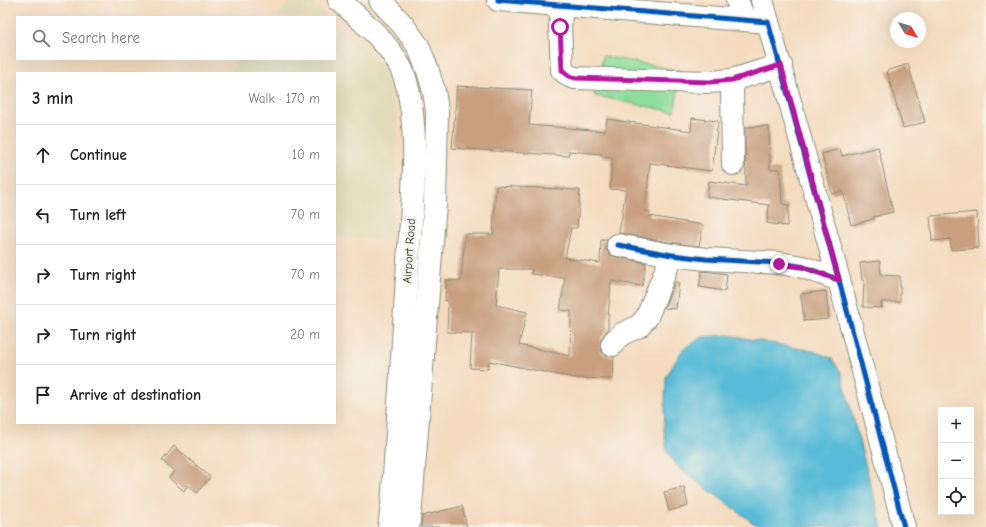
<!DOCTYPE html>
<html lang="en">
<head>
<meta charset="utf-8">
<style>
  :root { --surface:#fff; --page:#f2f2f2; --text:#222; --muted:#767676; --line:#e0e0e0 }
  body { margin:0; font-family:"Comic Neue",sans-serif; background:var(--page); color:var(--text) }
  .controls { position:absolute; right:12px; bottom:12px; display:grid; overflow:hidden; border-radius:0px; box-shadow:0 4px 16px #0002 }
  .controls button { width:36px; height:36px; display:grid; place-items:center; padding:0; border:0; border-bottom:1px solid var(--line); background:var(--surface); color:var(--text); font:20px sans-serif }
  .compass { position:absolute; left:890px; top:12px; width:36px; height:36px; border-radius:50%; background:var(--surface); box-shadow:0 4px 16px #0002; rotate:128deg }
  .stop { position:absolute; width:12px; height:12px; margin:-9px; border:3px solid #b5179e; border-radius:50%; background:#fff }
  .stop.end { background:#b5179e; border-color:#fff; box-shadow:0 1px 4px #0008 }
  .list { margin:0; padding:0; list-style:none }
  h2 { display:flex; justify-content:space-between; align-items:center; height:52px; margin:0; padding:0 16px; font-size:17px }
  h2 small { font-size:13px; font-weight:400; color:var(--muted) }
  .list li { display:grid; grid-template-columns:26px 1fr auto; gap:12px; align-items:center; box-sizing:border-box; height:60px; padding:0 16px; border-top:1px solid var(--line) }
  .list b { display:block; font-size:15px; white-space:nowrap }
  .list em { font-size:13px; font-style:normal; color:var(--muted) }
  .icon { flex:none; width:22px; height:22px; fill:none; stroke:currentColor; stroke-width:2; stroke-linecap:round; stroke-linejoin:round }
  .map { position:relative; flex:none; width:986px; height:527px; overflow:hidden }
  .search { position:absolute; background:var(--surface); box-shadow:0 4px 16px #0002; left:16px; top:16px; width:320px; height:44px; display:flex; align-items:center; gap:10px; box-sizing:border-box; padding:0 14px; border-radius:0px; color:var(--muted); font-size:15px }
  .panel { position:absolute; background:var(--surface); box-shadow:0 4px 16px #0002; left:16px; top:72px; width:320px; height:352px; border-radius:0px }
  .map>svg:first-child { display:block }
  .built { fill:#e3dcba }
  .green { fill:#8fdd9c; stroke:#578d68 }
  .water { fill:#59bbd7; stroke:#3c7c86 }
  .building { fill:#c89f7f; fill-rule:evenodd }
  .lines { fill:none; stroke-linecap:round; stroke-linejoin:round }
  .minor-casing { stroke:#8a8c7a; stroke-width:24 }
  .major-casing { stroke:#8a8c7a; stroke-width:24 }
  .minor { stroke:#fff; stroke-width:22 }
  .major { stroke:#fff; stroke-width:22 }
  .cycleway-casing { stroke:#f7f3e8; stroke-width:8 }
  .cycleway { stroke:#0057b8; stroke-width:5 }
  .route { stroke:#b5179e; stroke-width:5 }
  .labels { text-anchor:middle; stroke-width:4; stroke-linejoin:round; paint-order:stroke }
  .street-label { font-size:12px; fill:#1f3d34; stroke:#f7f3e8 }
</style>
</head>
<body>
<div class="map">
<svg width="986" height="527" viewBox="0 0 986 527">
  <rect width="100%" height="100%" fill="#f7f3e8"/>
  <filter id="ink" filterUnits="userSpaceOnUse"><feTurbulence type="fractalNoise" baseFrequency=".025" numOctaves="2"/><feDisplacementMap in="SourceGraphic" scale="8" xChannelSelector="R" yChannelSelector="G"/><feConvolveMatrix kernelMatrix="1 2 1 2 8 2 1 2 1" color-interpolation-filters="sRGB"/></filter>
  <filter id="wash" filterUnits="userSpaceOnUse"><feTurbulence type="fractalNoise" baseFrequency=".012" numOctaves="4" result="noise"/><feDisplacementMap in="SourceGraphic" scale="16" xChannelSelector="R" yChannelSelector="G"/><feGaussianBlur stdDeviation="0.9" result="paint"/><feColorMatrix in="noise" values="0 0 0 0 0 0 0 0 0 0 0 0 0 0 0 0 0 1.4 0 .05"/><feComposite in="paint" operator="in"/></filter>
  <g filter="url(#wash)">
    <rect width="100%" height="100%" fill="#f4dbbf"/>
    <g class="built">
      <polygon points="291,0 309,0 329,17 276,17"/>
      <polygon points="335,23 371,54 384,70 391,86 398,127 391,241 335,236 335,73 228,73 240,59 335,59"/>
    </g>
    <polygon class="green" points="603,56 682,71 674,112 595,96"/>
    <polygon class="water" points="728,335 813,351 831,358 841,372 882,527 759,527 679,468 667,452 664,430 666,377 683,349 703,337"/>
    <g id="blocks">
      <g class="building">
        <polygon points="908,64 925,122 903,128 887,71"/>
        <polygon points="457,86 532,90 529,125 605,131 607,119 691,131 692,118 718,121 712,171 650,163 645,211 650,212 649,216 703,225 699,246 674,243 619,233 626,190 610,189 612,158 601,156 602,154 569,151 568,156 452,148"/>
        <polygon points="769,126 770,169 780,169 782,204 789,205 787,226 767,223 769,205 707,197 709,181 746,186 745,127"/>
        <polygon points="878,147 893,212 873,217 874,219 851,225 843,191 832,194 822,154 840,149 842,156"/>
        <path d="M496 186 580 190 577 228H571L565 258 600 263 601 240H607L606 249 610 255 616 257 646 263 642 286 611 281 608 318V329L601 339 600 345 601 351 605 355 614 357 613 379 574 378 489 361 488 369 470 368 472 333 447 332 448 301H445L446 280 461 281 465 234H493ZM499 269H532L531 274 565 278 560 310 571 311 570 356 519 345 527 312 496 305Z"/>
        <polygon points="977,212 979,248 951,250 950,239 932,241 930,216"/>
        <polygon points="880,261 881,275 900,276 900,302 881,302 882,308 863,307 864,280 862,280 860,263"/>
        <polygon points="702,271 727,274 725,291 699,287"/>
        <polygon points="675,282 679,282 676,309 664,308"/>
        <polygon points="826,291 829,319 804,321 801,294"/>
        <polygon points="174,446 210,477 197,493 188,485 184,491 169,478 174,471 162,461"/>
        <polygon points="684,487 688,506 669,511 664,492"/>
        <polygon points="462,506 467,527 421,527 422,516"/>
      </g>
    </g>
  </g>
  <g filter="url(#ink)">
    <use href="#blocks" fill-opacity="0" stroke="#8a8c7a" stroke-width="1"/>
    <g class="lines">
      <defs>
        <g id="minor">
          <polyline points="498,0 768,22 839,280 904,527"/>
          <polyline points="737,0 744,19"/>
          <polyline points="762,0 768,22"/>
          <polyline points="562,6 560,27 562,70 569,76 575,78 709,82 732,80 781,65"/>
          <polyline points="732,80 733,164"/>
          <polyline points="618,245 672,255 706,259 779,263 803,267 839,280"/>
          <polyline points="612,345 615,340 622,334 639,326 647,317 672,255"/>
        </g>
        <g id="major">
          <path d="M339 0C362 21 395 47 405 78 421 131 412 205 408 261 403 342 398 424 392 505L389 527"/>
          <polyline points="380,0 403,25 418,46 427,68 434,91 437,111 435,204 411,506 408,527"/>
        </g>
      </defs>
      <use href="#minor" class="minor-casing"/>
      <use href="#major" class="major-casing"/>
      <use href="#minor" class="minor"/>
      <use href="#major" class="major"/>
      <defs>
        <g id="cycleway">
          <polyline points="498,0 768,22 839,280 904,527"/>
          <polyline points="618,245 672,255 706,259 779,263 803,267 839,280"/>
        </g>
      </defs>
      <use href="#cycleway" class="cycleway-casing"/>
      <use href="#cycleway" class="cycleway"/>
    </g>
  </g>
  <g class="lines" filter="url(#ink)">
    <polyline class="route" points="560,27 562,70 569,76 575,78 710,82 732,80 781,65 839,280 803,267 779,264"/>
  </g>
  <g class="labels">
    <g class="street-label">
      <text transform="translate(409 251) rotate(-86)" y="4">Airport Road</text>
    </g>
  </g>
</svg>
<div class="controls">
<button>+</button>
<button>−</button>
<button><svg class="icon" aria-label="locate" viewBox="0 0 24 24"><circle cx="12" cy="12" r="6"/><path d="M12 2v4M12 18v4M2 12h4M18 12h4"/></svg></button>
</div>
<svg class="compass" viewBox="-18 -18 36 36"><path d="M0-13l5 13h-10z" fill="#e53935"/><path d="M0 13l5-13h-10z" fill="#767676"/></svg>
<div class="stop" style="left:560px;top:27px"></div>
<div class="stop end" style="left:779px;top:264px"></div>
<div class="search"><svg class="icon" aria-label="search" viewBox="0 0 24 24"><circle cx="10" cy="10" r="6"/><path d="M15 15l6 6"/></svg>Search here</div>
<section class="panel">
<h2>3 min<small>Walk · 170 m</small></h2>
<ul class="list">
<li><svg class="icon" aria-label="ahead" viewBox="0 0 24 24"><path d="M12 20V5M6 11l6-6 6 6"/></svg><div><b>Continue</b></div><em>10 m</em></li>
<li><svg class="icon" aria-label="left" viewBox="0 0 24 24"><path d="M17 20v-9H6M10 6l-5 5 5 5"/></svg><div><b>Turn left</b></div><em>70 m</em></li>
<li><svg class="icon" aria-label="right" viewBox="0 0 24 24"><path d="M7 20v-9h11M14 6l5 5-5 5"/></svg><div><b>Turn right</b></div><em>70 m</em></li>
<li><svg class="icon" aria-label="right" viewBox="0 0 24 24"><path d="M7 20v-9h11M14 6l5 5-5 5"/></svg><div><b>Turn right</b></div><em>20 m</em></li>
<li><svg class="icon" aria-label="arrive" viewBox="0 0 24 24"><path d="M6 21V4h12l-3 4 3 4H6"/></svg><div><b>Arrive at destination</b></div></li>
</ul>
</section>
</div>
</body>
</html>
